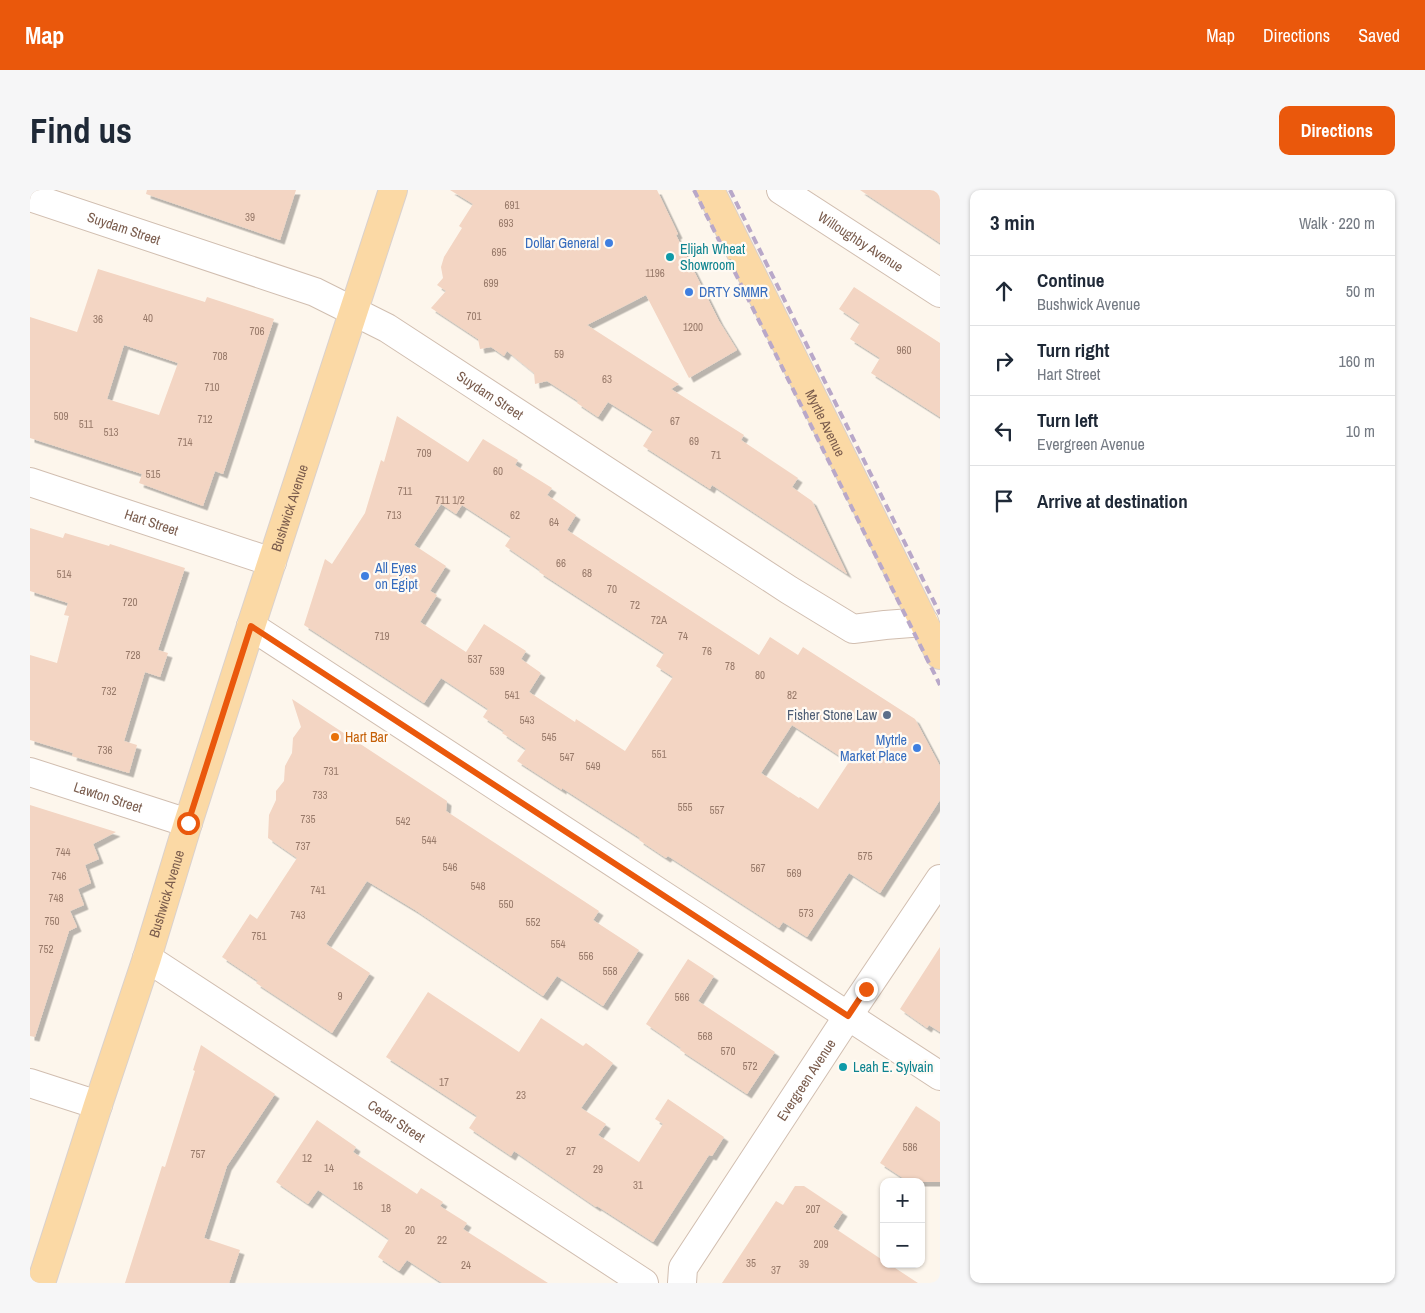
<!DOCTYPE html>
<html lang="en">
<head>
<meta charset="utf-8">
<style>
  :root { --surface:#fff; --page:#f6f6f7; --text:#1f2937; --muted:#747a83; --line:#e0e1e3; --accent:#ea580c }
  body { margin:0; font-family:"Archivo Narrow",sans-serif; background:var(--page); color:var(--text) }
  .controls { position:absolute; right:15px; bottom:15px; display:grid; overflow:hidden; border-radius:10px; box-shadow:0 1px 4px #0004 }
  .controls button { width:45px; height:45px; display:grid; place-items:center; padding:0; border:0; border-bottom:1px solid var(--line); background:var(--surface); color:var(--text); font:25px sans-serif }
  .stop { position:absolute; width:15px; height:15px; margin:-11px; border:4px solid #ea580c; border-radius:50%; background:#fff }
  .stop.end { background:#ea580c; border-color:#fff; box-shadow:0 1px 5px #0008 }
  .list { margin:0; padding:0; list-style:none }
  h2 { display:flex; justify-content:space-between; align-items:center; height:65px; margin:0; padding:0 20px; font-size:21px }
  h2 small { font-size:16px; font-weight:400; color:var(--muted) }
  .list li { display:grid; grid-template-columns:32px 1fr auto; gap:15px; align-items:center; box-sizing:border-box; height:70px; padding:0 20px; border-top:1px solid var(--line) }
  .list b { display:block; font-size:19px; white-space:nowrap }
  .list p { margin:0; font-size:16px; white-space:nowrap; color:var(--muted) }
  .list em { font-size:16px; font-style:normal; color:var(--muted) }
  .icon { flex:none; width:28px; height:28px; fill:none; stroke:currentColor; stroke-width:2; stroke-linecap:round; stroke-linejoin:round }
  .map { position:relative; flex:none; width:910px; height:1093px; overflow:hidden; border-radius:10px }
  header { display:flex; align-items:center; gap:30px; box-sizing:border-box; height:70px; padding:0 25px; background:var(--accent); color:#fff }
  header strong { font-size:24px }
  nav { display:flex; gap:28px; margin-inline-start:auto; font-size:18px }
  .intro { display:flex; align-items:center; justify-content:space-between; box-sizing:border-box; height:120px; padding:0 30px }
  h1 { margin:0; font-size:35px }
  .button { padding:12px 22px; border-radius:10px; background:var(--accent); color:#fff; font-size:18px; font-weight:700 }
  main { display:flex; gap:30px; padding:0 30px }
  aside { flex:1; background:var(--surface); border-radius:10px; box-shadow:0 1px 4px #0004 }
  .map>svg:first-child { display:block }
  .building { fill:#f3d5c3; fill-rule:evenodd; filter:url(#shadow) }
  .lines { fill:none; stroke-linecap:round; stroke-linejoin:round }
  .minor-casing { stroke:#d1beb0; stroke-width:30 }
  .major-casing { stroke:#dad1cd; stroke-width:30 }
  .minor { stroke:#fff; stroke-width:28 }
  .major { stroke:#fbd9a5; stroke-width:28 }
  .rail { stroke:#b9a8c9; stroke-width:4; stroke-dasharray:8 5; stroke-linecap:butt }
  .route { stroke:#ea580c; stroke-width:6 }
  .shop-dot { fill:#3f7fe0; stroke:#fffaf3; stroke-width:2 }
  .culture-dot { fill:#0f9aa8; stroke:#fffaf3; stroke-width:2 }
  .service-dot { fill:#5c6f8a; stroke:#fffaf3; stroke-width:2 }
  .food-dot { fill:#e8710a; stroke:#fffaf3; stroke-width:2 }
  .labels { text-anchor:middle; stroke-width:4.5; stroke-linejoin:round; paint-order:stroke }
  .number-label { font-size:11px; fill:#987a6a }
  .street-label { font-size:14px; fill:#7a5c4d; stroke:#fffaf3 }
  .shop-label { font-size:14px; fill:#366cbe; stroke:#fffaf3; text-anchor:end }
  .culture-label { font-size:14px; fill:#0d838f; stroke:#fffaf3; text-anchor:start }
  .service-label { font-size:14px; fill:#4e5e75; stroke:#fffaf3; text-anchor:end }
  .food-label { font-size:14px; fill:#c56008; stroke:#fffaf3; text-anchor:start }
</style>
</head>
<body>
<header>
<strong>Map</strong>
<nav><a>Map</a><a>Directions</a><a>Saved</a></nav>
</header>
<div class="intro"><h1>Find us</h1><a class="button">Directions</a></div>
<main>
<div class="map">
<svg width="910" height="1093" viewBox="0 0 910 1093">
  <defs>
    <filter id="shadow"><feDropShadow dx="4.5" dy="4.5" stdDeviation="0" flood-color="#0004"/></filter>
  </defs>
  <rect width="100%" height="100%" fill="#fdf6ec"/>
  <g class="building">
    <polygon points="117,0 266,0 250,50 116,4"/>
    <polygon points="420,0 627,0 648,44 646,45 689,131 707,160 659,188 616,105 557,135 649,194 641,199 714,245 711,250 768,288 762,297 782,311 817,384 682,295 680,299 613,256 623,240 578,212 568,227 547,213 548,211 517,191 505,194 504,183 477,161 474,166 461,157 450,159 448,149 401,118 416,101 407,95 413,88 411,77 414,67 432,38 429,36 443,14"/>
    <polygon points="830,0 910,0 910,53"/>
    <path d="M68 79 175 112 177 107 244 129 193 284 185 281 173 316 109 293 112 284 0 248V127L47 142ZM94 155 148 173 129 225 77 209Z"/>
    <polygon points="824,97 910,153 910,227 841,183 850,168 820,149 830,133 809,119"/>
    <path d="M367 226 438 272 453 249 488 270 485 275 522 298 517 305 546 325 537 340 583 370 729 465 740 447 768 465 773 457 885 529 910 576V610L850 703 819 683 777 747 753 732 749 738 638 666 636 668 609 650 610 648 532 598V600L487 571 496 559 472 543 474 541 453 527 458 519 411 488 394 513 274 435 295 369 302 374 335 323 351 270 354 272ZM411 314 426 324 432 315 481 347 475 356 510 380 509 382 634 463 626 476 643 487 595 561 546 529 545 532 499 502 511 483 491 469 496 461 454 434 436 462 390 432 407 405 400 401 416 376 384 355ZM762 535 819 572 788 619 770 607 769 608 731 583Z"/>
    <polygon points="0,338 33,348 35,343 79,356 80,354 155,378 128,460 138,463 130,487 115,482 94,551 107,555 99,583 42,566 43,563 0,550 0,465 27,473 39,426 34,425 38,413 0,401"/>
    <polygon points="262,509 417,611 416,621 569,721 563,730 609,760 573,816 527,786 513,806 385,720 337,691 296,754 340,783 302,843 226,793 228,791 192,767 220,724 227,729 267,668 238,648 239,625 246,610 246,601 254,591 255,576 262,563 263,548 271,537"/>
    <polygon points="0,615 86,642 63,654 69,669 55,675 61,693 48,699 54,715 40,721 47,737 39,741 5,847 0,846"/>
    <polygon points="910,757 910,842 899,835 897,838 870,819"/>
    <polygon points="658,769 684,786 668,811 745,862 717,904 650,860 651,858 616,834"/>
    <polygon points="398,802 489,862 511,828 553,856 556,853 583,873 551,918 576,934 568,945 609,972 633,934 625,929 638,909 694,947 682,966 679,965 623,1052 567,1016 566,1017 484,961 481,966 439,938 447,926 356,867"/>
    <polygon points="171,855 245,904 197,976 174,1048 210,1060 199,1093 95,1093 132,976 135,977 165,881 163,880"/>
    <polygon points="886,916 910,932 910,992 879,992 850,973"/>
    <polygon points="287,930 326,957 323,962 387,1004 391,998 413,1012 410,1016 437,1033 433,1039 518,1093 412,1093 377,1070 369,1081 348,1067 359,1049 288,1000 278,1014 246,992"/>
    <polygon points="765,996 774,996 813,1022 803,1037 854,1071 854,1074 859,1074 888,1093 692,1093 746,1011 753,1015"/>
  </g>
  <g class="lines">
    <defs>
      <g id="minor">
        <path id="s1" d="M751 0 910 103"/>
        <path id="s2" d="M0 7 285 102 357 138 759 400 823 439 855 435 894 432"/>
        <path id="s3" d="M0 292 242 372"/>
        <polyline points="221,436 910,886"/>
        <path id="s4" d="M0 582 158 633"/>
        <path id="s5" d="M117 768 614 1093"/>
        <polyline points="0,893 68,915"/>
        <path id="s6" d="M652 1093 653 1078 818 826 910 689"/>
      </g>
      <g id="major">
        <path id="s7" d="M680 0 910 465"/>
        <path id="s8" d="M11 1093 68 915 117 768 158 633 221 436 363 0"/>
      </g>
    </defs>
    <use href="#minor" class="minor-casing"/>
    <use href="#major" class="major-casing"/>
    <use href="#minor" class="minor"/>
    <use href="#major" class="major"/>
    <g class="rail">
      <polyline points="664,0 910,495"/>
      <polyline points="700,0 910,424"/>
    </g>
  </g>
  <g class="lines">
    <polyline class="route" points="158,633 221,436 818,826 836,799"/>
  </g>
  <g class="shop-dot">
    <circle cx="579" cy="53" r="5"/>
    <circle cx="659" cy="102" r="5"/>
    <circle cx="335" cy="386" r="5"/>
    <circle cx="887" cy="558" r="5"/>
  </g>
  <g class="culture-dot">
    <circle cx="640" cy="67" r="5"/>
    <circle cx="813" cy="877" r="5"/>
  </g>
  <circle class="service-dot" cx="857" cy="525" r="5"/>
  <circle class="food-dot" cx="305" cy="547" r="5"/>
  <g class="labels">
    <g class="number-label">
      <text x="482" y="19">691</text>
      <text x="220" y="31">39</text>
      <text x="476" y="37">693</text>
      <text x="469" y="66">695</text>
      <text x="625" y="87">1196</text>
      <text x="461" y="97">699</text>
      <text x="444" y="130">701</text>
      <text x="118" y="132">40</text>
      <text x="68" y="133">36</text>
      <text x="663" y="141">1200</text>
      <text x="227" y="145">706</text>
      <text x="874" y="164">960</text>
      <text x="529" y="168">59</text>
      <text x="190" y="170">708</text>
      <text x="577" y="193">63</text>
      <text x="182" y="201">710</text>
      <text x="31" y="230">509</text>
      <text x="175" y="233">712</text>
      <text x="645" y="235">67</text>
      <text x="56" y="238">511</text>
      <text x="81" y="246">513</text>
      <text x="664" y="255">69</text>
      <text x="155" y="256">714</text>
      <text x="394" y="267">709</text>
      <text x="686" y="269">71</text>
      <text x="468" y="285">60</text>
      <text x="123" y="288">515</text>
      <text x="375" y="305">711</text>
      <text x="420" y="314">711 1/2</text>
      <text x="364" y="329">713</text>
      <text x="485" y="329">62</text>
      <text x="524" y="336">64</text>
      <text x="531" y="377">66</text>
      <text x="557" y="387">68</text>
      <text x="34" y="388">514</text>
      <text x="582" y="403">70</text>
      <text x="100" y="416">720</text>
      <text x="605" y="419">72</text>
      <text x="629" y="434">72A</text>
      <text x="352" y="450">719</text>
      <text x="653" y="450">74</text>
      <text x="677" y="465">76</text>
      <text x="103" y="469">728</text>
      <text x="445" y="473">537</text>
      <text x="700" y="480">78</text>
      <text x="467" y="485">539</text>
      <text x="730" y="489">80</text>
      <text x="79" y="505">732</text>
      <text x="482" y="509">541</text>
      <text x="762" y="509">82</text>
      <text x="497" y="534">543</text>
      <text x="519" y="551">545</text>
      <text x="75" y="564">736</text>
      <text x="629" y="568">551</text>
      <text x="537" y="571">547</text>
      <text x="563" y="580">549</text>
      <text x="301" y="585">731</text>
      <text x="290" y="609">733</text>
      <text x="655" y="621">555</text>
      <text x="687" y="624">557</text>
      <text x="278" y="633">735</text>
      <text x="373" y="635">542</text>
      <text x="399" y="654">544</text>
      <text x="273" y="660">737</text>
      <text x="33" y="666">744</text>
      <text x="835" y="670">575</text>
      <text x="420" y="681">546</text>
      <text x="728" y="682">567</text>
      <text x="764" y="687">569</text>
      <text x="29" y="690">746</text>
      <text x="448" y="700">548</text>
      <text x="288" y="704">741</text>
      <text x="26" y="712">748</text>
      <text x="476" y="718">550</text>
      <text x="776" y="727">573</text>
      <text x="268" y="729">743</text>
      <text x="22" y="735">750</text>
      <text x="503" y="736">552</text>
      <text x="229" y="750">751</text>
      <text x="528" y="758">554</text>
      <text x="16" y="763">752</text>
      <text x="556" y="770">556</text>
      <text x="580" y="785">558</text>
      <text x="310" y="810">9</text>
      <text x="652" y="811">566</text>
      <text x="675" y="850">568</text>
      <text x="698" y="865">570</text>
      <text x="720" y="880">572</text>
      <text x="414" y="896">17</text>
      <text x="491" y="909">23</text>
      <text x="880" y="961">586</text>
      <text x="541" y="965">27</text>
      <text x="168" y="968">757</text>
      <text x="277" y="972">12</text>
      <text x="299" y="982">14</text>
      <text x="568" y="983">29</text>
      <text x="608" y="999">31</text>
      <text x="328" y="1000">16</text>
      <text x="356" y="1022">18</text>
      <text x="783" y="1023">207</text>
      <text x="380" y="1044">20</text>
      <text x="412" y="1054">22</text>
      <text x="791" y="1058">209</text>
      <text x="721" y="1077">35</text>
      <text x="774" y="1078">39</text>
      <text x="436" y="1079">24</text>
      <text x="746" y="1084">37</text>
    </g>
    <g class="street-label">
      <text dy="5" stroke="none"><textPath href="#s2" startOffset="99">Suydam Street</textPath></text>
      <text dy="5" stroke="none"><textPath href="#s1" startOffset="95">Willoughby Avenue</textPath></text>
      <text dy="5" stroke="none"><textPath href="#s2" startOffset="504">Suydam Street</textPath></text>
      <text dy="5" stroke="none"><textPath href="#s7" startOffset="260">Myrtle Avenue</textPath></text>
      <text dy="5" stroke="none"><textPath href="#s8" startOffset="814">Bushwick Avenue</textPath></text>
      <text dy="5" stroke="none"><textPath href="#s3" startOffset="128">Hart Street</textPath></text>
      <text dy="5" stroke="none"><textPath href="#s4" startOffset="82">Lawton Street</textPath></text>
      <text dy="5" stroke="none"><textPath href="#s8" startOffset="409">Bushwick Avenue</textPath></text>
      <text dy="5" stroke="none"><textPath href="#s6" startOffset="240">Evergreen Avenue</textPath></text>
      <text dy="5" stroke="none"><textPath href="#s5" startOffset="298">Cedar Street</textPath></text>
    </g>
    <g class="shop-label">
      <text x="569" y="58">Dollar General</text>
      <text x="669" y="107" text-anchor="start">DRTY SMMR</text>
      <text x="345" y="383" text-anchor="start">All Eyes<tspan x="345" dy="16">on Egipt</tspan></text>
      <text x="877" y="555">Mytrle<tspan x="877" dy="16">Market Place</tspan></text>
    </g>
    <g class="culture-label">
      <text x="650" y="64">Elijah Wheat<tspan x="650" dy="16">Showroom</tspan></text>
      <text x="823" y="882">Leah E. Sylvain</text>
    </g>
    <g class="service-label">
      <text x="847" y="530">Fisher Stone Law</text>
    </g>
    <g class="food-label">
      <text x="315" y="552">Hart Bar</text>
    </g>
  </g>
</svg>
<div class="controls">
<button>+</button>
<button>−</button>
</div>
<div class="stop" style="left:158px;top:633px"></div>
<div class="stop end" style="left:836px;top:799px"></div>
</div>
<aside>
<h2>3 min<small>Walk · 220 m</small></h2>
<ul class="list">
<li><svg class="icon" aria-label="ahead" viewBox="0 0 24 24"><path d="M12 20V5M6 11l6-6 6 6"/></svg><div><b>Continue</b><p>Bushwick Avenue</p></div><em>50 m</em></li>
<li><svg class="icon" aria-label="right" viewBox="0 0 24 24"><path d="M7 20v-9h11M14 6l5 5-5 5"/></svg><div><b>Turn right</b><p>Hart Street</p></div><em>160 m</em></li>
<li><svg class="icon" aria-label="left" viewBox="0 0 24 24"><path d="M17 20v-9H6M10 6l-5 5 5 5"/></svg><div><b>Turn left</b><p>Evergreen Avenue</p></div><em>10 m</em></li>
<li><svg class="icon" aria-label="arrive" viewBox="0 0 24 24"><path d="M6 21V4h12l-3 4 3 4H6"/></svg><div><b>Arrive at destination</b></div></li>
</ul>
</aside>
</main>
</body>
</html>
